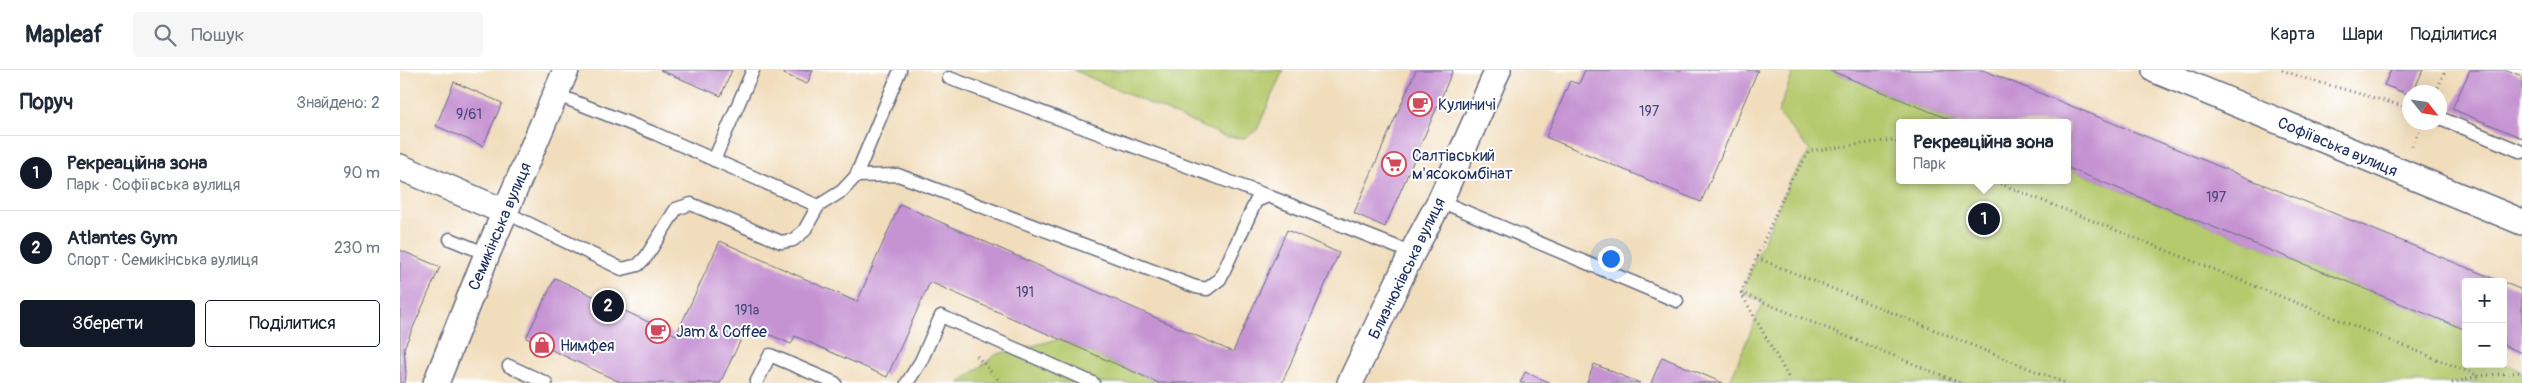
<!DOCTYPE html>
<html lang="uk">
<head>
<meta charset="utf-8">
<style>
  :root { --surface:#fff; --page:#f6f6f7; --text:#1f2937; --muted:#747a83; --line:#e0e1e3; --accent:#111827 }
  body { margin:0; font-family:Pangolin,sans-serif; background:var(--page); color:var(--text) }
  .controls { position:absolute; right:15px; bottom:15px; display:grid; overflow:hidden; border-radius:5px; box-shadow:0 5px 20px #0002 }
  .controls button { width:45px; height:45px; display:grid; place-items:center; padding:0; border:0; border-bottom:1px solid var(--line); background:var(--surface); color:var(--text); font:25px sans-serif }
  .compass { position:absolute; left:2002px; top:15px; width:45px; height:45px; border-radius:50%; background:var(--surface); box-shadow:0 5px 20px #0002; rotate:120deg }
  .you { position:absolute; left:1210px; top:188px; width:18px; height:18px; margin:-12px; border:4px solid #fff; border-radius:50%; background:#1a73e8; box-shadow:0 0 0 8px #1a73e833 }
  .badge { display:grid; place-items:center; width:32px; height:32px; border-radius:50%; background:var(--accent); color:#fff; font-size:16px; font-weight:700 }
  .pin { position:absolute; translate:-50% -50%; border:2px solid #fff; box-shadow:0 1px 5px #0006 }
  .popup { position:absolute; left:1496px; top:49px; width:175px; height:65px; box-sizing:border-box; display:grid; place-content:center; border-radius:5px; background:var(--surface); filter:drop-shadow(0 1px 4px #0005); font-size:16px; white-space:nowrap; color:var(--muted) }
  .popup b { font-size:19px; color:var(--text) }
  .popup::after { content:''; position:absolute; left:50%; top:100%; margin-left:-10px; border:10px solid transparent; border-top-color:var(--surface) }
  .list { margin:0; padding:0; list-style:none }
  h2 { display:flex; justify-content:space-between; align-items:center; height:65px; margin:0; padding:0 20px; font-size:21px }
  h2 small { font-size:16px; font-weight:400; color:var(--muted) }
  .list li { display:grid; grid-template-columns:32px 1fr auto; gap:15px; align-items:center; box-sizing:border-box; height:75px; padding:0 20px; border-top:1px solid var(--line) }
  .list b { display:block; font-size:19px; white-space:nowrap }
  .list p { margin:0; font-size:16px; white-space:nowrap; color:var(--muted) }
  .list em { font-size:16px; font-style:normal; color:var(--muted) }
  .actions { display:flex; gap:10px; padding:15px 20px }
  .actions a { flex:1; padding:11px 0; border:1px solid var(--accent); border-radius:5px; text-align:center; font-size:18px; color:var(--accent) }
  .actions .main { background:var(--accent); color:#fff }
  .icon { flex:none; width:28px; height:28px; fill:none; stroke:currentColor; stroke-width:2; stroke-linecap:round; stroke-linejoin:round }
  .map { position:relative; flex:none; width:2122px; height:313px; overflow:hidden }
  header { display:flex; align-items:center; gap:30px; box-sizing:border-box; height:70px; padding:0 25px; background:var(--surface); border-bottom:1px solid var(--line) }
  header strong { font-size:24px }
  nav { display:flex; gap:28px; margin-inline-start:auto; font-size:18px }
  .search { width:350px; height:45px; background:var(--page); display:flex; align-items:center; gap:12px; box-sizing:border-box; padding:0 18px; border-radius:5px; color:var(--muted); font-size:19px }
  main { display:flex }
  aside { flex:1; background:var(--surface) }
  .map>svg:first-child { display:block }
  .green { fill:#b5c96d; stroke:#687c66 }
  .building { fill:#c592d2 }
  .lines { fill:none; stroke-linecap:round; stroke-linejoin:round }
  .lane-casing { stroke:#666c7f; stroke-width:15 }
  .street-casing { stroke:#666c7f; stroke-width:28 }
  .path { stroke:#666c7f; stroke-width:3; stroke-dasharray:1 4; stroke-linecap:butt }
  .lane { stroke:#fff; stroke-width:12 }
  .street { stroke:#fff; stroke-width:25 }
  .labels { text-anchor:middle; stroke-width:4; stroke-linejoin:round; paint-order:stroke }
  .number-label { font-size:14px; fill:#46487b }
  .poi-label { font-size:16px; fill:#1b2f5e; stroke:#fff; text-anchor:start }
  .street-label { font-size:16px; fill:#1b2f5e; stroke:#fff }
</style>
</head>
<body>
<header>
<strong>Mapleaf</strong>
<div class="search"><svg class="icon" aria-label="search" viewBox="0 0 24 24"><circle cx="10" cy="10" r="6"/><path d="M15 15l6 6"/></svg>Пошук</div>
<nav><a>Карта</a><a>Шари</a><a>Поділитися</a></nav>
</header>
<main>
<aside>
<h2>Поруч<small>Знайдено: 2</small></h2>
<ul class="list">
<li><span class="badge">1</span><div><b>Рекреаційна зона</b><p>Парк · Софіївська вулиця</p></div><em>90 m</em></li>
<li><span class="badge">2</span><div><b>Atlantes Gym</b><p>Спорт · Семикінська вулиця</p></div><em>230 m</em></li>
</ul>
<div class="actions"><a class="main">Зберегти</a><a>Поділитися</a></div>
</aside>
<div class="map">
<svg width="2122" height="313" viewBox="0 0 2122 313">
  <rect width="100%" height="100%" fill="#fff"/>
  <filter id="ink" filterUnits="userSpaceOnUse"><feTurbulence type="fractalNoise" baseFrequency=".02" numOctaves="2"/><feDisplacementMap in="SourceGraphic" scale="10" xChannelSelector="R" yChannelSelector="G"/><feConvolveMatrix kernelMatrix="1 2 1 2 8 2 1 2 1" color-interpolation-filters="sRGB"/></filter>
  <filter id="wash" filterUnits="userSpaceOnUse"><feTurbulence type="fractalNoise" baseFrequency=".0096" numOctaves="4" result="noise"/><feDisplacementMap in="SourceGraphic" scale="20" xChannelSelector="R" yChannelSelector="G"/><feGaussianBlur stdDeviation="1.12" result="paint"/><feColorMatrix in="noise" values="0 0 0 0 0 0 0 0 0 0 0 0 0 0 0 0 0 1.4 0 .05"/><feComposite in="paint" operator="in"/></filter>
  <g filter="url(#wash)">
    <rect width="100%" height="100%" fill="#f1ddbc"/>
    <g class="green">
      <polygon points="673,0 883,0 857,60 845,68 826,67"/>
      <polygon points="1394,0 1429,0 1558,53 1500,53 1500,110 1668,110 1668,98 2066,260 2066,294 2103,293 2122,301 2122,313 1329,313 1363,232 1341,223 1390,111 1410,81 1378,43"/>
      <polygon points="660,269 759,313 559,313 597,284"/>
    </g>
    <g id="blocks">
      <g class="building">
        <polygon points="260,0 332,0 321,26"/>
        <polygon points="385,0 413,0 407,14 384,4"/>
        <polygon points="1016,0 1053,0 985,157 954,143"/>
        <polygon points="1185,0 1358,0 1301,132 1146,67 1170,11 1179,14"/>
        <polygon points="1429,0 1583,0 2102,212 2066,212 2066,260 1668,98 1668,53 1558,53"/>
        <polygon points="1991,0 2023,0 2013,22 2010,22 2010,25 1984,15"/>
        <polygon points="2070,0 2107,0 2122,6 2122,68 2052,39"/>
        <polygon points="54,12 102,33 83,76 36,56"/>
        <polygon points="500,134 833,282 887,160 939,183 882,313 759,313 530,212 487,307 395,266 391,274 348,255 320,313 222,313 126,268 155,208 276,265 320,171 457,232"/>
        <polygon points="0,180 40,197 4,278 6,304 5,313 0,313"/>
        <polygon points="2103,212 2122,220 2122,283 2103,275"/>
        <polygon points="1262,287 1323,313 1251,313"/>
        <polygon points="1194,294 1240,313 1187,313"/>
        <polygon points="1125,302 1151,313 1120,313"/>
      </g>
    </g>
  </g>
  <g filter="url(#ink)">
    <use href="#blocks" fill-opacity="0" stroke="#666c7f" stroke-width="1"/>
    <g class="lines">
      <defs>
        <g id="lane">
          <polyline points="549,8 868,126"/>
          <polyline points="155,24 256,64 418,136"/>
          <polyline points="2040,48 2122,82"/>
          <polyline points="314,90 353,0"/>
          <polyline points="456,106 500,0"/>
          <polyline points="1040,131 1277,231"/>
          <polyline points="105,142 222,199 238,195 246,187 276,139 291,134 381,172 393,170 404,161 418,136 442,121 456,106 498,105 796,217 807,219 820,209 856,131 868,126 1012,183"/>
          <polyline points="50,169 87,184"/>
          <polyline points="109,296 146,313"/>
          <polyline points="356,313 370,285 435,313"/>
          <polyline points="507,313 521,291 541,246 693,313"/>
        </g>
        <g id="street">
          <polyline points="1755,0 2122,152"/>
          <polyline points="0,97 105,142"/>
          <polyline points="36,313 87,184 166,0"/>
          <polyline points="950,313 1012,183 1040,131 1098,0"/>
        </g>
      </defs>
      <use href="#lane" class="lane-casing"/>
      <use href="#street" class="street-casing"/>
      <g class="path">
        <polyline points="1882,0 1904,8 2010,38"/>
        <polyline points="2036,22 2045,0"/>
        <polyline points="2012,76 2021,57"/>
        <polyline points="1591,110 2079,306 2122,302"/>
        <polyline points="1357,188 1665,313"/>
        <polyline points="1341,223 1390,111 1410,81 1492,70 1500,74"/>
        <polyline points="1341,223 1560,313"/>
        <polyline points="1341,223 1390,310"/>
        <polyline points="577,286 601,313"/>
        <polyline points="2052,313 2078,306"/>
        <polyline points="2121,313 2122,310"/>
      </g>
      <use href="#lane" class="lane"/>
      <use href="#street" class="street"/>
    </g>
  </g>
  <defs>
    <symbol id="cafe-ring" viewBox="-11 -11 22 22"><circle r="9.5" fill="#fff" stroke="#d1495b" stroke-width="1.5"/><path d="M-5.5-4.5H6V0H3Q3 3.5 0 3.5H-2.5Q-5.5 3.5-5.5 0ZM3-3.2v2h1.7v-2ZM-6 4.5H4V6H-6Z" fill="#d1495b"/></symbol>
    <symbol id="supermarket-ring" viewBox="-11 -11 22 22"><circle r="9.5" fill="#fff" stroke="#d1495b" stroke-width="1.5"/><path d="M-6-5.5h2.5l.6 2H6L4.5 2H-2.5L-4.4-4H-6ZM-1.5 3.2a1.3 1.3 0 1 0 .1 0ZM3 3.2a1.3 1.3 0 1 0 .1 0Z" fill="#d1495b"/></symbol>
    <symbol id="shop-ring" viewBox="-11 -11 22 22"><circle r="9.5" fill="#fff" stroke="#d1495b" stroke-width="1.5"/><path d="M-5-2.5h2.3a2.7 3.5 0 0 1 5.4 0H5L5.5 6h-11ZM-1.5-2.5h3a1.5 2.3 0 0 0-3 0Z" fill="#d1495b"/></symbol>
  </defs>
  <g fill-rule="evenodd">
    <use href="#cafe-ring" x="1006" y="20" width="28" height="28"/>
    <use href="#supermarket-ring" x="980" y="80" width="28" height="28"/>
    <use href="#cafe-ring" x="244" y="247" width="28" height="28"/>
    <use href="#shop-ring" x="128" y="261" width="28" height="28"/>
  </g>
  <g class="labels">
    <g class="number-label">
      <text x="1249" y="46">197</text>
      <text x="69" y="49">9/61</text>
      <text x="1816" y="132">197</text>
      <text x="625" y="227">191</text>
      <text x="347" y="245">191а</text>
    </g>
    <g class="poi-label">
      <text x="1038" y="40">Кулиничі</text>
      <text x="1012" y="91">Салтівський<tspan x="1012" dy="18">м'ясокомбінат</tspan></text>
      <text x="276" y="267">Jam &amp; Coffee</text>
      <text x="160" y="281">Нимфея</text>
    </g>
    <g class="street-label">
      <text transform="translate(1938 76) rotate(23)" y="6">Софіївська вулиця</text>
      <text transform="translate(99 156) rotate(-67)" y="6">Семикінська вулиця</text>
      <text transform="translate(1006 198) rotate(-64)" y="6">Близнюківська вулиця</text>
    </g>
  </g>
</svg>
<div class="controls">
<button>+</button>
<button>−</button>
</div>
<svg class="compass" viewBox="-18 -18 36 36"><path d="M0-13l5 13h-10z" fill="#e53935"/><path d="M0 13l5-13h-10z" fill="#747a83"/></svg>
<div class="you"></div>
<div class="pin badge" style="left:1584px;top:149px">1</div>
<div class="popup"><b>Рекреаційна зона</b>Парк</div>
<div class="pin badge" style="left:208px;top:236px">2</div>
</div>
</main>
</body>
</html>
